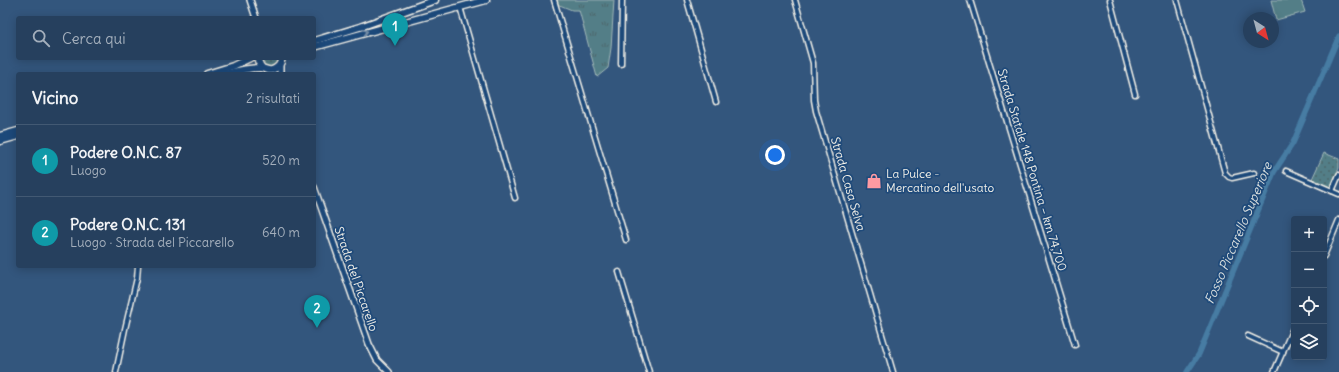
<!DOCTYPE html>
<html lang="it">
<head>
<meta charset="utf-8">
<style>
  :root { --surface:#26405e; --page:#324b67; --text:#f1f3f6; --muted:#a4afbc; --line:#425973; --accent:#8c9099 }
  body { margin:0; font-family:Delius,sans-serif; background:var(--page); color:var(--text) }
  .controls { position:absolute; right:12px; bottom:12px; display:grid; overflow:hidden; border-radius:4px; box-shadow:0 2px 10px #0003 }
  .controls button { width:36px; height:36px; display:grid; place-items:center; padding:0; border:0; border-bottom:1px solid var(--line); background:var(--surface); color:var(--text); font:20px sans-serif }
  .compass { position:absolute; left:1243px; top:12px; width:36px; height:36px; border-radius:50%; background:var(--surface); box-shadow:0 2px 10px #0003; rotate:144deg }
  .you { position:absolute; left:775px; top:155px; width:14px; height:14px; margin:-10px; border:3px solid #fff; border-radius:50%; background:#1a73e8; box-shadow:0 0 0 6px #1a73e833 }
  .badge { display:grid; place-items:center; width:26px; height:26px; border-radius:50%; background:var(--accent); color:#fff; font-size:13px; font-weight:700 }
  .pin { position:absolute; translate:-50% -33px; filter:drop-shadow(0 1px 2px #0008) }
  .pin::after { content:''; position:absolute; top:21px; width:14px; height:12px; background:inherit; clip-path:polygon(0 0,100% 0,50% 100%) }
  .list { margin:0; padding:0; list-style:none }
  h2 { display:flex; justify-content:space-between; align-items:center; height:52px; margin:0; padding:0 16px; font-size:17px }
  h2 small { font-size:13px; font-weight:400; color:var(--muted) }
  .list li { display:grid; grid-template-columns:26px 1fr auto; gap:12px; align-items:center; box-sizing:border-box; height:72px; padding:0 16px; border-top:1px solid var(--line) }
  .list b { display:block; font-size:15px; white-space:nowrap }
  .list p { margin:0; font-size:13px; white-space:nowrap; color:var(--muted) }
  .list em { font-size:13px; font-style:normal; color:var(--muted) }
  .icon { flex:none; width:22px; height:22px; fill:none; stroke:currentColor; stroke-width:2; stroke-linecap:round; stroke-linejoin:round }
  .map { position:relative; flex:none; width:1339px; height:372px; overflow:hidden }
  .search { position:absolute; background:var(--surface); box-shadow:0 2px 10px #0003; left:16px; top:16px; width:300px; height:44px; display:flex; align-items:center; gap:10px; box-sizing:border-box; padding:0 14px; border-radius:4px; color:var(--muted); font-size:15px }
  .panel { position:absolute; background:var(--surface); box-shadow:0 2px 10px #0003; left:16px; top:72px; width:300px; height:196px; border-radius:4px }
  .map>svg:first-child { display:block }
  .grass { fill:url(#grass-dots); stroke:#a3b8b8 }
  .park { fill:url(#park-tufts); stroke:#a3b8b8 }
  .garden { fill:#527e87; stroke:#a3b8b8 }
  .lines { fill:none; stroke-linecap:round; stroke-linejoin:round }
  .canal { stroke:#467ca3; stroke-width:5.5 }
  .minor-casing { stroke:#f4f1e8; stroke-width:7 }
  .tertiary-casing { stroke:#f4f1e8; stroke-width:8 }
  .primary-casing { stroke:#f4f1e8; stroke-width:9 }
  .minor { stroke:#1f4a7a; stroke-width:4 }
  .tertiary { stroke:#1f4a7a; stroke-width:5 }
  .primary { stroke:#1f4a7a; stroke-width:6 }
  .oneway { stroke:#748da6 }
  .labels { text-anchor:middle; stroke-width:3.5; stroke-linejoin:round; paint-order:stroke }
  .street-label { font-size:12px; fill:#f4f1e8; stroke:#1f4a7a }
  .poi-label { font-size:12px; fill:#f4f1e8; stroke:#1f4a7a; text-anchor:start }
  .water-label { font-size:13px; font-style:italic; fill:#dadfde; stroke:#1f4a7a }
</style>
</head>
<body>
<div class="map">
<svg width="1339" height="372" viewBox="0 0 1339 372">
  <defs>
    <pattern id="grass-dots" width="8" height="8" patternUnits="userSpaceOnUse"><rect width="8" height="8" fill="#527e87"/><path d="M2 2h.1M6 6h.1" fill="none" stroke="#4e666a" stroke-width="1.8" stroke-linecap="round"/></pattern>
    <pattern id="park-tufts" width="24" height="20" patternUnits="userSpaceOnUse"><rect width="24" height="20" fill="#527e87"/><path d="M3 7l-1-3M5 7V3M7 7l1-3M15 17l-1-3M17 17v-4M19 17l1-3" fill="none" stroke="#4e666a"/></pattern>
  </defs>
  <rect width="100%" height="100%" fill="#33567d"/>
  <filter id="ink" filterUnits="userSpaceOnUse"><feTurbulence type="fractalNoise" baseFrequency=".025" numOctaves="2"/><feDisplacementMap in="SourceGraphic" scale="8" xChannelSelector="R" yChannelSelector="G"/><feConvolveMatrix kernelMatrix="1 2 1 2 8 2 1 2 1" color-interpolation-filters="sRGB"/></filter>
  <g filter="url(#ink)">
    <g class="grass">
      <polygon points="259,58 280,58 276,66 270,68 264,66"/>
      <polygon points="1324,153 1339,159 1339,168 1330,188 1312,179"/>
    </g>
    <polygon class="park" points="556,0 614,0 611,48 608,68 597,77 579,10 572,10 557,4"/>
    <polygon class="garden" points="1271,0 1301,0 1305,12 1276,20"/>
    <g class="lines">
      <polyline class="canal" points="1187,372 1199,354 1274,172 1293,143 1339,36"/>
      <defs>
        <g id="minor">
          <polyline points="554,0 626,240"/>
          <polyline points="687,0 716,102"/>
          <polyline points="795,0 813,63 814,100 816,111 893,372"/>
          <polyline points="970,0 1075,345"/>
          <polyline points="1110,0 1135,94"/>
          <polyline points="1177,0 1225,173 1229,177 1232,178 1254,173"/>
          <polyline points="460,7 515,198"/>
          <polyline points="621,64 622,0"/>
          <polyline points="1286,171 1339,194"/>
          <polyline points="1332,191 1339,175"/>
          <polyline points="1324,256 1339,220"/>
          <polyline points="619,272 649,372"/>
          <polyline points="1248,336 1283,352"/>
          <polyline points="116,372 125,329 137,278 138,266"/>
          <polyline points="1274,372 1294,326"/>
        </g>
        <g id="tertiary">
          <polyline points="250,0 256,18"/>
          <polyline points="280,65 280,74"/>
          <polyline points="314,187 369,344 377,360 389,372"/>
        </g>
        <g id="primary">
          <polyline points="314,41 360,27 435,0"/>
          <polyline points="314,47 486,0"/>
          <polyline points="257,58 260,65 262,68"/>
          <polyline points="207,74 233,66 250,58"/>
          <path d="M224 74C236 71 248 68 260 68 264 68 268 71 272 70 278 68 281 64 282 58"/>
          <polyline points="0,136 18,131"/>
          <polyline points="0,141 18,136"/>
        </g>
      </defs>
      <use href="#minor" class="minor-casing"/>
      <use href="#tertiary" class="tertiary-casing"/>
      <use href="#primary" class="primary-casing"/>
      <use href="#minor" class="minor"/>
      <use href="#tertiary" class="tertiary"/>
      <use href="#primary" class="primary"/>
    </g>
    <defs><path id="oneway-chevron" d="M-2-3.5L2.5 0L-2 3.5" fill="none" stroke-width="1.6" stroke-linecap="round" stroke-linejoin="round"/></defs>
    <use class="oneway" href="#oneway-chevron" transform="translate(365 32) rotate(-15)"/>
  </g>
  <defs>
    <symbol id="shop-bare" viewBox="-9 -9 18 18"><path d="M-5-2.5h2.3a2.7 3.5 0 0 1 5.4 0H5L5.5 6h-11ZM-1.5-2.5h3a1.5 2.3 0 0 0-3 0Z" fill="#ff9aa2" stroke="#1f4a7a" stroke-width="2.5" paint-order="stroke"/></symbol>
  </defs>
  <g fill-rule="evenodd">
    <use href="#shop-bare" x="863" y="170" width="22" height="22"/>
  </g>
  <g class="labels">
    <g class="street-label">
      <text transform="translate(1032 170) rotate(73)" y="4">Strada Statale 148 Pontina – km 74,700</text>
      <text transform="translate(848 184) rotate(74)" y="4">Strada Casa Selva</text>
      <text transform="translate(356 279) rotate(71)" y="4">Strada del Piccarello</text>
    </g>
    <g class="poi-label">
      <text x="886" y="178">La Pulce -<tspan x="886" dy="14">Mercatino dell'usato</tspan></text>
    </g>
    <g class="water-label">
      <text transform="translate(1238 233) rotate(-67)" y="5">Fosso Piccarello Superiore</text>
    </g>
  </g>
</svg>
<div class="controls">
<button>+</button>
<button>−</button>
<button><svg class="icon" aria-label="locate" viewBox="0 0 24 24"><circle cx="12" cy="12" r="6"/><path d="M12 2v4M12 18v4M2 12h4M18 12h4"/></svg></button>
<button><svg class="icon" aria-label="layers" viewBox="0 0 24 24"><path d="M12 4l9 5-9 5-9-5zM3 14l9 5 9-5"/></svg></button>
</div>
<svg class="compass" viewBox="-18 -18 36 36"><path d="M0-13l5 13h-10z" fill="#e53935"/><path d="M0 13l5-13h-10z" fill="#a4afbc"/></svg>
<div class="you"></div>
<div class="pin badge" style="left:395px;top:46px;background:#0f9aa8">1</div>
<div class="pin badge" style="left:317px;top:328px;background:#0f9aa8">2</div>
<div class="search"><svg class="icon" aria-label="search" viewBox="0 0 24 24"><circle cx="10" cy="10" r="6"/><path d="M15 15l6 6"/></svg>Cerca qui</div>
<section class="panel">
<h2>Vicino<small>2 risultati</small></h2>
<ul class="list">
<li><span class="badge" style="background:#0f9aa8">1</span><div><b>Podere O.N.C. 87</b><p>Luogo</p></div><em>520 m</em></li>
<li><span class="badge" style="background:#0f9aa8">2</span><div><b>Podere O.N.C. 131</b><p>Luogo · Strada del Piccarello</p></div><em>640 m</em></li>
</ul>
</section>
</div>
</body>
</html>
